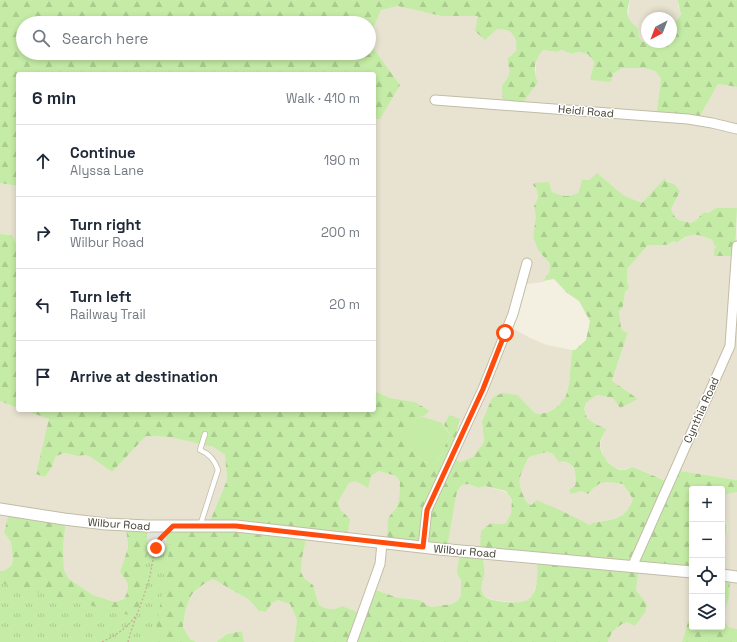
<!DOCTYPE html>
<html lang="en">
<head>
<meta charset="utf-8">
<style>
  :root { --surface:#fff; --page:#f6f6f7; --text:#1f2937; --muted:#747a83; --line:#e0e1e3 }
  body { margin:0; font-family:"Space Grotesk",sans-serif; background:var(--page); color:var(--text) }
  .controls { position:absolute; right:12px; bottom:12px; display:grid; overflow:hidden; border-radius:4px; box-shadow:0 2px 6px #0003 }
  .controls button { width:36px; height:36px; display:grid; place-items:center; padding:0; border:0; border-bottom:1px solid var(--line); background:var(--surface); color:var(--text); font:20px sans-serif }
  .compass { position:absolute; left:641px; top:12px; width:36px; height:36px; border-radius:50%; background:var(--surface); box-shadow:0 2px 6px #0003; rotate:222deg }
  .stop { position:absolute; width:12px; height:12px; margin:-9px; border:3px solid #ff4c0d; border-radius:50%; background:#fff }
  .stop.end { background:#ff4c0d; border-color:#fff; box-shadow:0 1px 4px #0008 }
  .list { margin:0; padding:0; list-style:none }
  h2 { display:flex; justify-content:space-between; align-items:center; height:52px; margin:0; padding:0 16px; font-size:17px }
  h2 small { font-size:13px; font-weight:400; color:var(--muted) }
  .list li { display:grid; grid-template-columns:26px 1fr auto; gap:12px; align-items:center; box-sizing:border-box; height:72px; padding:0 16px; border-top:1px solid var(--line) }
  .list b { display:block; font-size:15px; white-space:nowrap }
  .list p { margin:0; font-size:13px; white-space:nowrap; color:var(--muted) }
  .list em { font-size:13px; font-style:normal; color:var(--muted) }
  .icon { flex:none; width:22px; height:22px; fill:none; stroke:currentColor; stroke-width:2; stroke-linecap:round; stroke-linejoin:round }
  .map { position:relative; flex:none; width:737px; height:642px; overflow:hidden }
  .search { position:absolute; background:var(--surface); box-shadow:0 2px 6px #0003; left:16px; top:16px; width:360px; height:44px; display:flex; align-items:center; gap:10px; box-sizing:border-box; padding:0 14px; border-radius:22px; color:var(--muted); font-size:15px }
  .panel { position:absolute; background:var(--surface); box-shadow:0 2px 6px #0003; left:16px; top:72px; width:360px; height:340px; border-radius:4px }
  .map>svg:first-child { display:block }
  .residential { fill:#e8e3d0 }
  .grass { fill:#c5eca6 }
  .forest { fill:url(#forest-firs); fill-rule:evenodd }
  .park { fill:url(#park-tufts) }
  .parking { fill:#e3e1dc }
  .lines { fill:none; stroke-linecap:round; stroke-linejoin:round }
  .service-casing { stroke:#c2bca7; stroke-width:6 }
  .minor-casing { stroke:#c2bca7; stroke-width:11 }
  .tertiary-casing { stroke:#c2bca7; stroke-width:13 }
  .path { stroke:#c3b794; stroke-width:1.5; stroke-dasharray:2 2; stroke-linecap:butt }
  .service { stroke:#fff; stroke-width:4.5 }
  .minor { stroke:#fff; stroke-width:9 }
  .tertiary { stroke:#fff; stroke-width:11 }
  .route { stroke:#ff4c0d; stroke-width:5 }
  .labels { text-anchor:middle; stroke-width:3; stroke-linejoin:round; paint-order:stroke }
  .street-label { font-size:11px; fill:#454032; stroke:#fff }
</style>
</head>
<body>
<div class="map">
<svg width="737" height="642" viewBox="0 0 737 642">
  <defs>
    <pattern id="forest-firs" width="22" height="20" patternUnits="userSpaceOnUse"><rect width="22" height="20" fill="#c5eca6"/><path d="M5 1l3.5 6h-7zM16 11l3.5 6h-7z" fill="#abcb8f"/></pattern>
    <pattern id="park-tufts" width="24" height="20" patternUnits="userSpaceOnUse"><rect width="24" height="20" fill="#c5eca6"/><path d="M3 7l-1-3M5 7V3M7 7l1-3M15 17l-1-3M17 17v-4M19 17l1-3" fill="none" stroke="#abcb8f"/></pattern>
  </defs>
  <rect width="100%" height="100%" fill="#f3f0e2"/>
  <g class="residential">
    <polygon points="630,0 677,0 678,2 678,6 681,14 678,19 671,26 671,18 647,18 647,42 657,42 643,42 639,37 638,28 629,21 628,16"/>
    <polygon points="398,6 441,16 479,16 497,29 505,29 513,34 517,45 516,51 507,59 510,73 509,77 535,77 537,57 543,50 556,52 562,50 572,54 579,52 588,54 594,62 590,80 613,74 622,68 643,68 655,71 661,79 656,117 697,121 718,84 737,87 737,209 716,208 708,213 704,212 696,220 691,223 679,220 675,218 671,209 674,184 666,180 642,203 623,195 597,174 589,180 582,180 578,193 573,196 560,196 552,192 549,183 533,185 537,190 538,198 534,206 537,217 533,237 538,250 550,264 549,273 543,282 527,284 520,287 507,325 530,338 547,345 572,350 569,384 566,396 558,406 549,412 540,414 535,413 517,396 482,422 484,442 473,457 460,462 457,460 453,449 460,422 444,425 442,423 416,419 424,416 430,411 415,402 390,398 374,391 374,120 378,120 400,85 369,42 369,39 381,10"/>
    <polygon points="0,183 18,186 18,248 12,235 0,234"/>
    <polygon points="737,228 737,480 674,470 667,481 633,467 623,470 613,467 604,457 600,446 602,438 607,429 595,424 587,418 584,409 586,403 597,395 613,398 623,406 638,399 612,382 628,332 623,331 620,328 619,312 623,306 625,292 629,288 627,282 627,269 648,245 666,245 674,241 677,243 691,234 702,235 712,240 714,245 736,254"/>
    <polygon points="0,401 18,408 18,410 24,410 50,419 36,474 45,477 52,467 56,456 65,453 76,456 84,454 89,456 112,472 146,436 171,437 213,447 225,455 227,480 208,526 126,527 128,548 120,572 127,579 128,591 124,599 115,602 93,595 69,579 64,570 63,547 66,520 4,533 11,542 13,560 11,566 3,571 0,571"/>
    <polygon points="547,452 553,454 559,461 565,460 570,462 577,477 575,486 581,491 588,494 595,485 605,481 623,484 633,499 629,509 619,518 593,523 590,525 578,520 527,504 520,489 520,477 522,470 529,457"/>
    <polygon points="379,471 396,476 400,482 399,499 397,507 388,518 447,549 457,491 462,485 468,484 479,488 485,486 506,492 512,500 511,513 506,523 500,524 491,523 480,553 457,572 461,581 461,595 458,600 452,604 431,607 419,600 395,597 375,589 366,614 327,610 319,605 313,585 304,578 301,572 302,558 307,534 350,519 340,509 338,502 349,483 371,476"/>
    <polygon points="736,492 737,492 737,629 728,627 723,616 729,598 722,575 722,546 728,530 727,522 722,517 722,495"/>
    <polygon points="483,554 537,561 537,581 533,595 528,601 521,603 493,600 486,597 481,591 481,585 484,575"/>
    <polygon points="639,568 692,573 692,602 689,619 682,642 608,642 610,634 620,624 627,622 647,604 636,590"/>
    <polygon points="213,579 248,599 259,611 266,612 272,603 278,600 290,604 297,620 294,642 244,642 242,631 227,634 216,642 197,642 190,639 183,627 188,600 200,585"/>
  </g>
  <path class="grass" d="M423 417 442 423 450 435 438 461C435 462 432 464 429 463 419 461 409 449 406 440L416 419Z"/>
  <g class="forest">
    <path d="M0 0H630C625 15 627 19 638 28L639 37 643 42H671V26L678 19 681 14C679 9 679 3 677 0H737V87L718 84 697 121 656 117 661 79 655 71 643 68H622L613 74 611 82 590 80 594 62 588 54 579 52 572 54 562 50 556 52 543 50C535 59 532 72 538 82L522 104H503L502 85C512 74 510 72 507 59L516 51C518 37 511 28 497 29L485 40 475 31 478 16H441L398 6 381 10 369 39V23H23V53H369V42L400 85 380 119 374 120V74H18V186L0 183Z"/>
    <path d="M597 173 623 195 642 203 665 178 666 181 674 184 680 191 671 209 675 217 679 220 691 223 696 220 704 212 708 213 716 208H737L735 256H714V249L717 248 714 245 712 240C697 233 690 232 677 243L674 241 666 245H648L627 269V282L629 288 625 292 623 306 619 312 621 328 623 331 628 332 612 381 638 399 620 408 613 398 597 395 586 403 584 409 587 418 595 424 607 429C604 434 599 440 600 447 602 457 613 471 624 470 627 470 630 467 633 467L666 481 674 470 737 480V492L722 495V489H692V573L639 568 636 590 647 604 645 612 635 626 627 622C618 625 610 632 608 642H294L297 620 290 604 278 600 272 603 266 612 259 611 248 599 213 579C188 591 187 601 183 627L190 639 197 642H0V571H3L11 566 13 560 11 542 4 533 9 513 66 520 63 547 64 570 69 579 93 595 115 602 124 599C130 588 129 582 120 572L128 548 126 527 208 526 227 480 225 455 213 447 170 437 146 436 112 472 89 456 84 455 77 456 65 453 56 456 52 467 45 477 36 474 49 419 24 410H374V391L390 398 415 402 430 411 424 416 416 419 407 440C409 449 419 461 429 463 432 463 435 462 438 461L450 435 444 425 449 415 460 419 453 449 457 460 460 462 473 457 484 442 482 422 492 398 502 393 517 395 535 413 540 414 549 412 558 406 566 396 569 384 572 350H575L586 340 590 321 579 301 567 293 554 279 543 281 549 273 550 264 538 250 533 237 536 217 534 206 538 198 537 190 533 185 534 183 549 182 552 192C561 196 568 198 578 193L582 180H589ZM547 452 553 454 559 462C573 458 578 474 575 486L569 490 571 494 581 491 588 494C600 479 606 481 623 484L633 499C625 521 613 519 592 523L590 525 560 510 536 500 532 505 527 503C516 482 518 478 529 457ZM379 471 396 476 400 482 399 499 397 507 388 518 387 544 447 549 457 491 462 485 468 484 479 488 485 486 506 491 512 500 511 513 506 523 500 524 491 523 481 531 480 552 460 553 457 572 461 581V595L458 600 452 604 431 607 419 600 395 597 374 589 364 615 342 606C332 611 328 610 319 605L313 585 304 578 301 572 302 558 307 535 347 537 350 519 340 509 338 502 349 483 356 481 368 488 371 476ZM483 554 537 561C537 572 539 591 529 599 524 605 494 602 487 598 485 597 482 593 482 591 480 586 483 581 484 576 485 569 483 561 483 554Z"/>
    <polygon points="0,234 12,235 18,248 18,408 0,401"/>
    <path d="M722 517C731 527 726 534 722 546Z"/>
    <polygon points="722,575 730,580 729,598 723,616 728,627 737,629 737,642 682,642 689,619 692,602 692,627 722,627"/>
    <polygon points="242,631 244,642 216,642 227,634"/>
  </g>
  <polygon class="park" points="175,533 171,540 154,642 0,642 0,583 137,617 148,548 147,538 142,534"/>
  <polygon class="parking" points="147,529 167,529 166,547 147,546"/>
  <g class="lines">
    <defs>
      <path id="service" d="M200 526 218 470C215 460 210 454 200 450L205 434"/>
      <g id="minor">
        <polyline points="435,100 688,119 712,123 737,129"/>
        <polyline points="423,547 427,510 483,389 513,314 527,263"/>
        <polyline points="632,567 730,346 737,246"/>
        <polyline points="352,642 380,564 382,543"/>
      </g>
      <g id="tertiary">
        <polyline points="0,509 64,519 106,524 147,526 236,526 439,549 692,572"/>
        <polyline points="722,575 737,577"/>
      </g>
    </defs>
    <use href="#service" class="service-casing"/>
    <use href="#minor" class="minor-casing"/>
    <use href="#tertiary" class="tertiary-casing"/>
    <g class="path">
      <path d="M102 642C116 635 126 629 135 617"/>
      <path d="M128 642C133 622 142 603 148 583 153 568 152 547 163 536"/>
    </g>
    <use href="#service" class="service"/>
    <use href="#minor" class="minor"/>
    <use href="#tertiary" class="tertiary"/>
  </g>
  <g class="lines">
    <polyline class="route" points="156,548 160,539 173,526 236,526 423,547 427,510 483,389 505,333"/>
  </g>
  <g class="labels">
    <g class="street-label">
      <text transform="translate(586 111) rotate(5)" y="4">Heidi Road</text>
      <text transform="translate(701 410) rotate(-66)" y="4">Cynthia Road</text>
      <text transform="translate(119 524) rotate(4)" y="4">Wilbur Road</text>
      <text transform="translate(465 551) rotate(5)" y="4">Wilbur Road</text>
    </g>
  </g>
</svg>
<div class="controls">
<button>+</button>
<button>−</button>
<button><svg class="icon" aria-label="locate" viewBox="0 0 24 24"><circle cx="12" cy="12" r="6"/><path d="M12 2v4M12 18v4M2 12h4M18 12h4"/></svg></button>
<button><svg class="icon" aria-label="layers" viewBox="0 0 24 24"><path d="M12 4l9 5-9 5-9-5zM3 14l9 5 9-5"/></svg></button>
</div>
<svg class="compass" viewBox="-18 -18 36 36"><path d="M0-13l5 13h-10z" fill="#e53935"/><path d="M0 13l5-13h-10z" fill="#747a83"/></svg>
<div class="stop" style="left:505px;top:333px"></div>
<div class="stop end" style="left:156px;top:548px"></div>
<div class="search"><svg class="icon" aria-label="search" viewBox="0 0 24 24"><circle cx="10" cy="10" r="6"/><path d="M15 15l6 6"/></svg>Search here</div>
<section class="panel">
<h2>6 min<small>Walk · 410 m</small></h2>
<ul class="list">
<li><svg class="icon" aria-label="ahead" viewBox="0 0 24 24"><path d="M12 20V5M6 11l6-6 6 6"/></svg><div><b>Continue</b><p>Alyssa Lane</p></div><em>190 m</em></li>
<li><svg class="icon" aria-label="right" viewBox="0 0 24 24"><path d="M7 20v-9h11M14 6l5 5-5 5"/></svg><div><b>Turn right</b><p>Wilbur Road</p></div><em>200 m</em></li>
<li><svg class="icon" aria-label="left" viewBox="0 0 24 24"><path d="M17 20v-9H6M10 6l-5 5 5 5"/></svg><div><b>Turn left</b><p>Railway Trail</p></div><em>20 m</em></li>
<li><svg class="icon" aria-label="arrive" viewBox="0 0 24 24"><path d="M6 21V4h12l-3 4 3 4H6"/></svg><div><b>Arrive at destination</b></div></li>
</ul>
</section>
</div>
</body>
</html>
